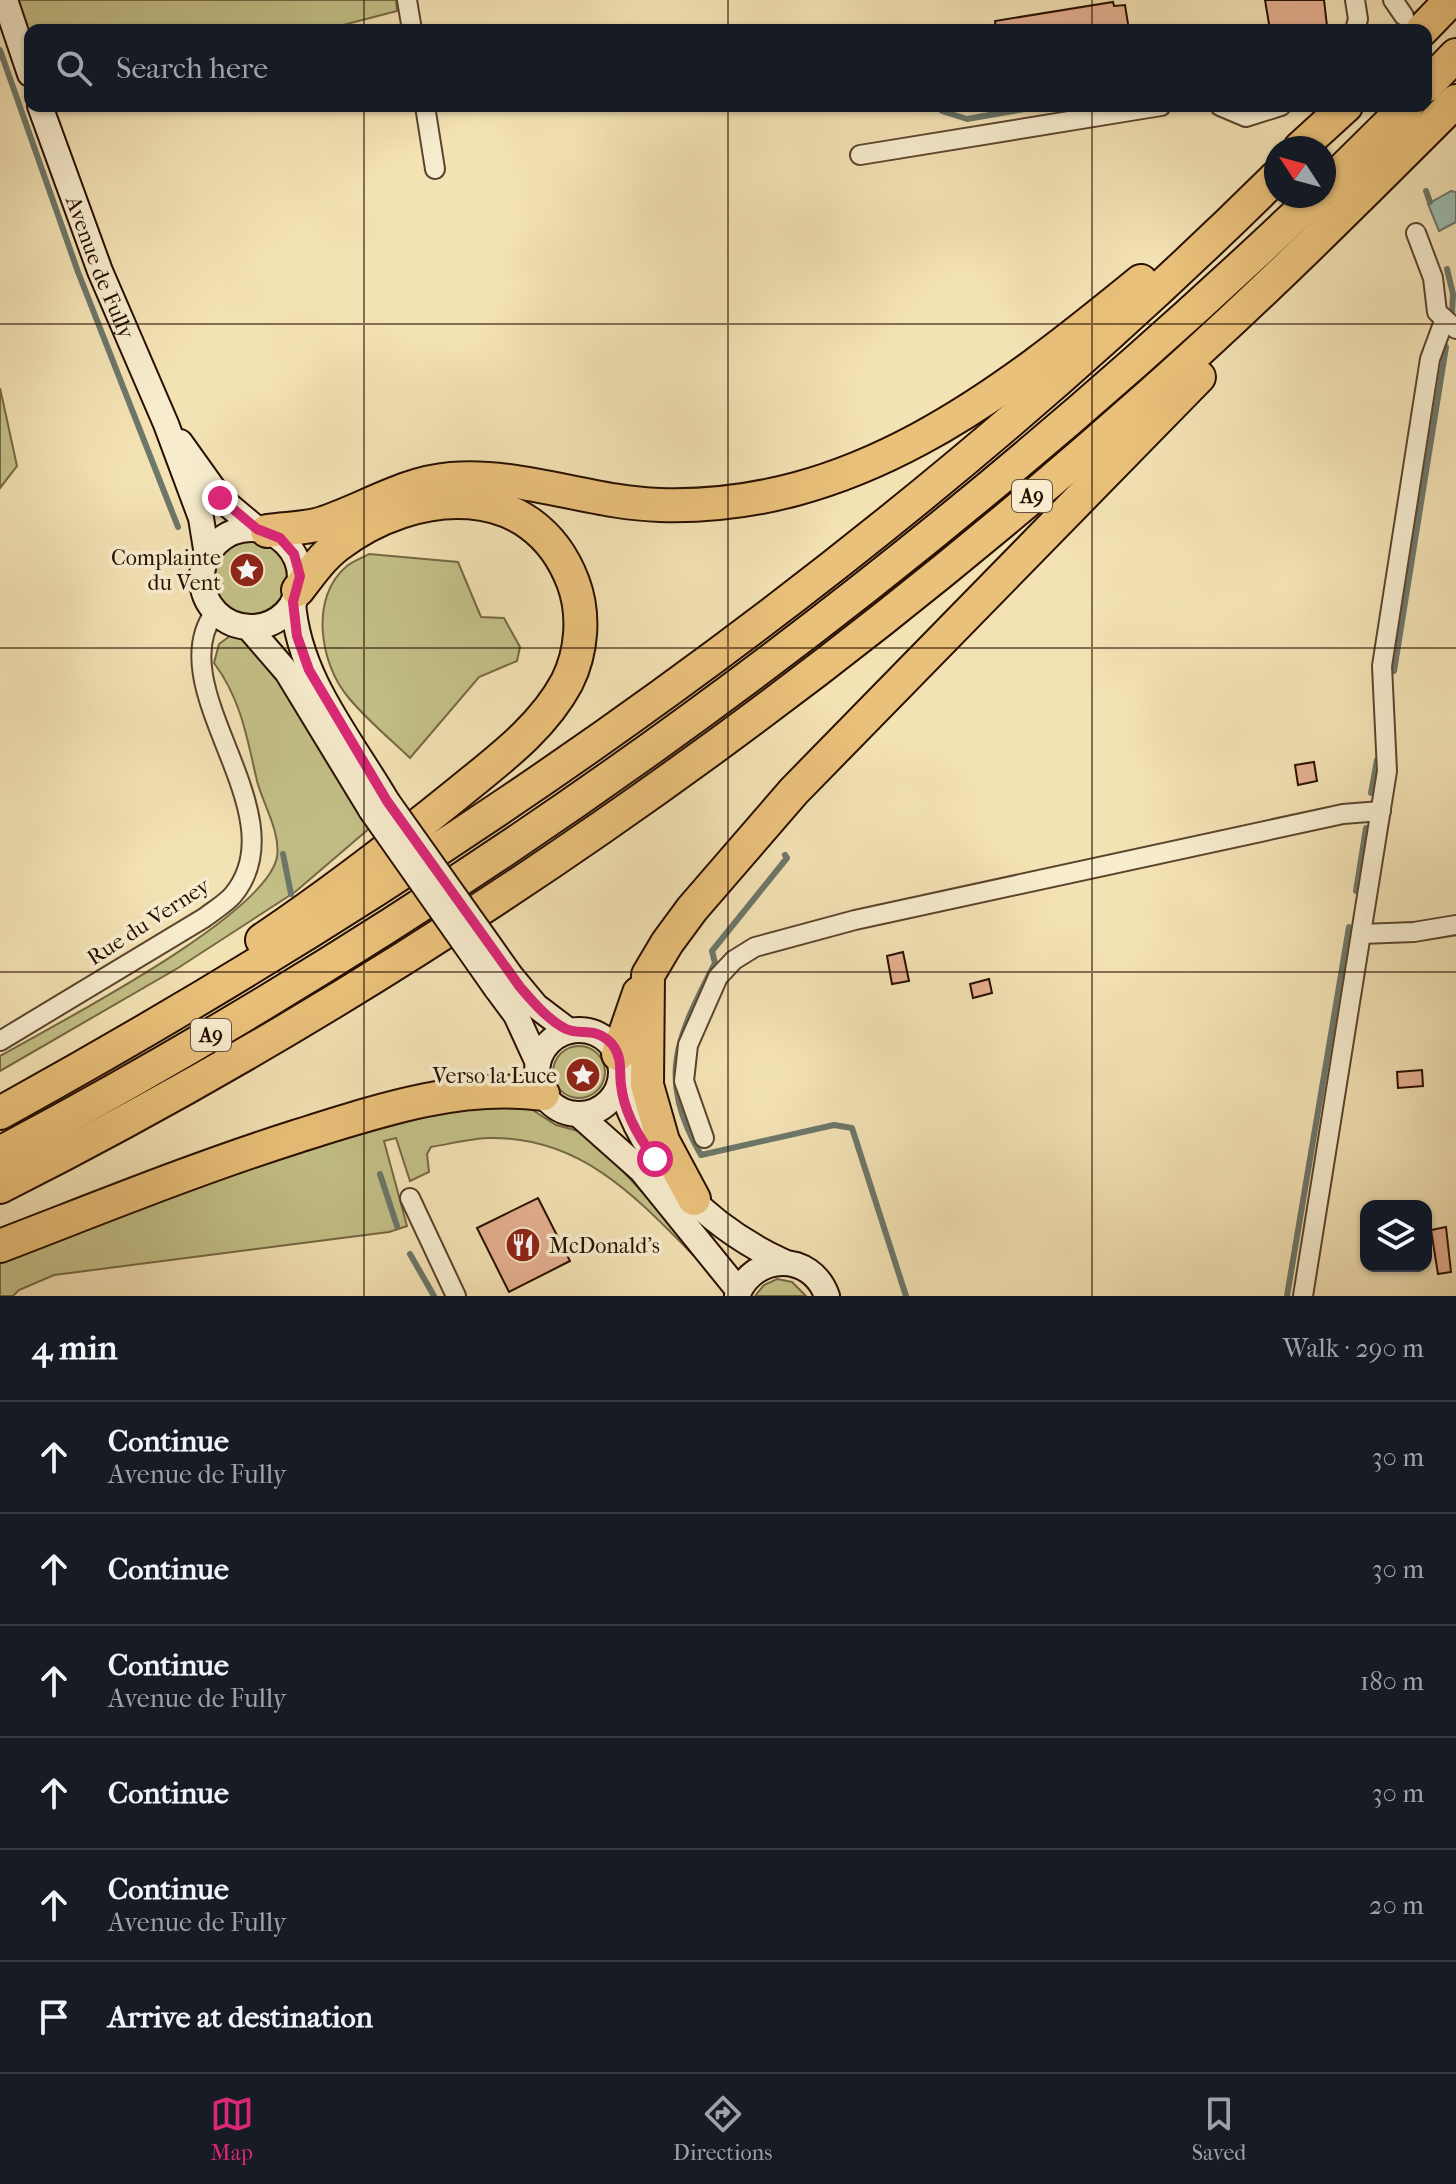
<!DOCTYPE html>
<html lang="en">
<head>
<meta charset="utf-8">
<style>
  :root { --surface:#171b24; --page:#242831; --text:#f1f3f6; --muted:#9ea1a6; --line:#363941; --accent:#db2777 }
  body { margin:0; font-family:"IM FELL French Canon",serif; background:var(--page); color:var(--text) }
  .controls { position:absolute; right:24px; bottom:24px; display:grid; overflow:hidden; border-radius:16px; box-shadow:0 2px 6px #0004 }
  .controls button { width:72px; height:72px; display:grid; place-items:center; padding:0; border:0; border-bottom:2px solid var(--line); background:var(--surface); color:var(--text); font:40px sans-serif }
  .compass { position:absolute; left:1264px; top:136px; width:72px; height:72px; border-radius:50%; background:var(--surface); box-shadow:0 2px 6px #0004; rotate:306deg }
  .stop { position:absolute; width:24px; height:24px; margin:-18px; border:6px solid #db2777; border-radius:50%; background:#fff }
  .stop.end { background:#db2777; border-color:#fff; box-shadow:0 2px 8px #0008 }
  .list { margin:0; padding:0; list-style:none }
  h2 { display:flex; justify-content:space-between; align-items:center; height:104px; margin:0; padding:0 32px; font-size:34px }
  h2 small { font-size:26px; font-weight:400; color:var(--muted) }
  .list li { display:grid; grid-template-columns:52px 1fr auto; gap:24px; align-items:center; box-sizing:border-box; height:112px; padding:0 32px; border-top:2px solid var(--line) }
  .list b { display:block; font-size:30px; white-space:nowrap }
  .list p { margin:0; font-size:26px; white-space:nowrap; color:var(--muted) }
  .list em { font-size:26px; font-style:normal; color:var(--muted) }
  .icon { flex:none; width:44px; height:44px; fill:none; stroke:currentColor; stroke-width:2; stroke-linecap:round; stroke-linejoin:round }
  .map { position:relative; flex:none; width:1456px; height:1296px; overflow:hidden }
  .search { position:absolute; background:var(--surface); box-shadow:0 2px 6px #0004; left:24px; right:24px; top:24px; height:88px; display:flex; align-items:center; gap:20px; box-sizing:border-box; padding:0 28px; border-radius:16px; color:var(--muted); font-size:30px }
  .sheet { height:776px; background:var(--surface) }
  nav { display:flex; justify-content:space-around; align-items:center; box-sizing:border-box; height:112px; border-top:2px solid var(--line); background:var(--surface); font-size:22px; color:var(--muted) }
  nav a { display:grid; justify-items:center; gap:4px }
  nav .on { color:var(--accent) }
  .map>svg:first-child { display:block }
  .green { fill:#c3c087; stroke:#766844; stroke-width:2 }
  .water { fill:#9bbdb1; stroke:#6d776a; stroke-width:2 }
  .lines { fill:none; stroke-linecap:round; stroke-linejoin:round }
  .stream { stroke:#6d776a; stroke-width:6 }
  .building { fill:#e5b091; stroke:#280f00; stroke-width:2 }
  .minor-casing { stroke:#5b442d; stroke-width:22 }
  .secondary-casing { stroke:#280f00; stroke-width:28 }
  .motorway-casing { stroke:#280f00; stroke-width:36 }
  .minor { stroke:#f7ecce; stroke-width:18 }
  .secondary { stroke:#f7ecce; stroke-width:24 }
  .motorway { stroke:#eac17a; stroke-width:32 }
  .secondary-bridge-casing { stroke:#280f00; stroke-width:28; stroke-linecap:butt }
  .secondary-bridge { stroke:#f7ecce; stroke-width:24 }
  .route { stroke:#db2777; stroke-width:10 }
  .grid { fill:none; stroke:#280f00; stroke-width:2; stroke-opacity:0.55 }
  .labels { text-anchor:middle; stroke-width:7; stroke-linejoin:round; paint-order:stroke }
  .shield { fill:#f7ecce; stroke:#66513e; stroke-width:2 }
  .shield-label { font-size:20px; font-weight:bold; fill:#280f00 }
  .street-label { font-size:22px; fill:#280f00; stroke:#f7ecce }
  .poi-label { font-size:22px; fill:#280f00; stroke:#f7ecce; text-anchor:end }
</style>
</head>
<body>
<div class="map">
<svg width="1456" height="1296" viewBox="0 0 1456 1296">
  <rect width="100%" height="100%" fill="#f3e2b4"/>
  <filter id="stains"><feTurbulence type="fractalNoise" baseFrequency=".0025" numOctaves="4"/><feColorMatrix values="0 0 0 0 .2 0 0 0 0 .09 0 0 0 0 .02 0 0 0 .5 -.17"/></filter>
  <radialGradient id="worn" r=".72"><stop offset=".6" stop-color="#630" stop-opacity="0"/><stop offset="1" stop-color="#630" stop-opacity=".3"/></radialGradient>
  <g class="green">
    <polygon points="14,0 396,0 397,11 324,30 30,30 30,48"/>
    <polygon points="0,388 17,466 0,488"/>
    <circle cx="250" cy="577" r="37"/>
    <path d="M369 554 458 562 481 617 504 618 520 647 517 661 479 677 410 758C389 738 366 719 348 697 320 664 309 597 347 566 353 561 362 558 369 554Z"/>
    <path d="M234 633 258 645 371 827 295 892 178 968 0 1071V1056C56 1024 266 916 277 857 281 833 263 804 257 781 247 738 241 699 214 663L219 644Z"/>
    <circle cx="579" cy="1072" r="26"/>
    <path d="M491 1102 531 1109 556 1125 582 1132 608 1155 705 1260 713 1275C648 1211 591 1137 491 1138 471 1138 450 1144 431 1147L427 1154 429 1172 410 1181 396 1138 384 1141 407 1226 389 1232 54 1275 19 1290 13 1296H0V1262C161 1200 321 1137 491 1102Z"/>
    <polygon points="777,1279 792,1282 806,1296 755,1296 764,1285"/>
  </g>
  <polygon class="water" points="1451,191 1456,192 1456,222 1439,231 1428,204"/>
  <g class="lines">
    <g class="stream">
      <polyline points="0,50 78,272 178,527"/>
      <polyline points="942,111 967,119 1042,106"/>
      <polyline points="1426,191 1430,202"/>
      <polyline points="1447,269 1453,294 1452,315"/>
      <polyline points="1394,671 1446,347"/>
      <polyline points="1371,793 1377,760"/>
      <polyline points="283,854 291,894"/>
      <path d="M785 855 787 858 712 951 715 963C677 1038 656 1076 701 1155L834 1125 852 1128 906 1296"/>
      <polyline points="1356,891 1366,828"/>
      <polyline points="380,1174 397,1226"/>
      <polyline points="410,1254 434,1296"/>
      <polyline points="1287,1296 1349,927"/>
    </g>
  </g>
  <g class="building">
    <polygon points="1265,0 1324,0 1327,26 1270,30"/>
    <polygon points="1113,2 1114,6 1125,5 1129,30 996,30 995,21"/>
    <polygon points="1314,762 1317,781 1298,785 1295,765"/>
    <polygon points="903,952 909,981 892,984 887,956"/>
    <polygon points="989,979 992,993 973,998 970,984"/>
    <polygon points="1422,1070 1423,1086 1398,1088 1397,1072"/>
    <polygon points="538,1198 570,1261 509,1292 477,1228"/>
    <polygon points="1446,1227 1451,1272 1438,1274 1431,1230"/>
  </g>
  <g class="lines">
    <defs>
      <g id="minor">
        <polyline points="407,0 412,30"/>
        <polyline points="1393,0 1404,16"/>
        <polyline points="1355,30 1358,19 1355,0"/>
        <polyline points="425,106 435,169"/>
        <polyline points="1220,106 1246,117 1281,106"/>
        <polyline points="860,155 1161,106"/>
        <polyline points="1416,233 1433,278 1437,312 1456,329"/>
        <polyline points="1361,934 1414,932 1456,925"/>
        <path d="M0 1041 204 918C213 911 225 904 233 895 301 813 158 689 215 612"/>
        <polyline points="704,1138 684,1081 688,1045 718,977 734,960 755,947 855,920 1343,814 1381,811"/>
        <polyline points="410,1198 456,1296"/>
        <polyline points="1303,1296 1387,771 1382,666 1430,359 1444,321"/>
      </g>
      <g id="secondary">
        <polyline points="5,0 30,74"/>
        <path id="s1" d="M40 106 100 271 166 424 201 518 207 555"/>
        <polyline points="180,442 220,498 257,529"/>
        <circle cx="251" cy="578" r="49"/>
        <path d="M293 602C298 677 350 738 387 801"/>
        <polyline points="248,627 287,672 371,810"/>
        <polyline points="511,976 536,1006 569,1031"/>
        <polyline points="496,988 516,1015 538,1063"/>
        <circle cx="579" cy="1072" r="42"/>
        <path d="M620 1083C642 1164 710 1228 784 1262"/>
        <polyline points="578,1114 641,1170 739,1291"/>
        <path d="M737 1296C753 1253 811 1251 827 1296"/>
      </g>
      <g id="motorway">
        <polyline points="1422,30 1451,0"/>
        <polyline points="1426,86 1456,55"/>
        <polyline points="1300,148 1346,106"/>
        <polyline points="1324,188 1407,106"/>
        <path d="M267 531C286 528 308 529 326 522 369 507 405 483 451 479 521 473 590 503 660 505 853 511 999 397 1141 281"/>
        <path d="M262 940C329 895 394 845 457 794 497 761 542 729 567 682 582 652 585 614 573 582 533 477 414 487 338 545 322 557 310 574 298 590"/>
        <polyline points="618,1054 639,993"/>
        <path d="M0 1113C464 857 899 550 1276 177"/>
        <path d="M0 1153C482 896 921 573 1316 196"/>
        <path d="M0 1187C416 977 804 703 1152 393 1257 300 1357 200 1456 101"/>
        <polyline points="694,1199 663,1141 647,1085 648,975 667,943 692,909 794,791 1199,377"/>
        <path d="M0 1246C99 1208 197 1168 298 1136 377 1111 460 1083 543 1094"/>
      </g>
    </defs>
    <use href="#minor" class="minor-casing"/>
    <use href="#secondary" class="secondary-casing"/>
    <use href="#motorway" class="motorway-casing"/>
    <use href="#minor" class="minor"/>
    <use href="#secondary" class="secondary"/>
    <use href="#motorway" class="motorway"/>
    <defs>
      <g id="secondary-bridge">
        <polyline points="387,801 511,976"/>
        <polyline points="371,810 496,988"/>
      </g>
    </defs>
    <use href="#secondary-bridge" class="secondary-bridge-casing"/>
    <use href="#secondary-bridge" class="secondary-bridge"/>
  </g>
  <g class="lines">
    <path class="route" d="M220 498 257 529 280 538 294 554 300 576 293 602 297 636 309 670 387 801 520 987C533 1002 548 1020 566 1029 582 1036 595 1026 612 1044 623 1058 619 1070 621 1085 624 1112 639 1138 655 1159"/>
  </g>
  <path class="grid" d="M364 0V30M728 0V30M1092 0V30M364 106V1296M728 106V1296M1092 106V1296M0 324H1456M0 648H1456M0 972H1456"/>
  <defs>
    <symbol id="sight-disc" viewBox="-11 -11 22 22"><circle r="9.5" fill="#8f2418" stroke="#f7ecce"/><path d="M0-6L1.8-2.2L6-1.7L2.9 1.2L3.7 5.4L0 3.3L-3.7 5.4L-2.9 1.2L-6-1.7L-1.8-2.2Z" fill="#fff"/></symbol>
    <symbol id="restaurant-disc" viewBox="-11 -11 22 22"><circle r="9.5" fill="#8f2418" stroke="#f7ecce"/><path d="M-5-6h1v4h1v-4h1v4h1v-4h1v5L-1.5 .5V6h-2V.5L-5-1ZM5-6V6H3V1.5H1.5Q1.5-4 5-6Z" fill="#fff"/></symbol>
  </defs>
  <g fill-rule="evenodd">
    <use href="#sight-disc" x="227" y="550" width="40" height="40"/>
    <use href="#sight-disc" x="563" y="1055" width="40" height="40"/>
    <use href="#restaurant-disc" x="503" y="1225" width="40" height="40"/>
  </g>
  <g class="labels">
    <g class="shield">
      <rect x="1012" y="480" width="40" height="32" rx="6"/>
      <rect x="191" y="1019" width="40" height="32" rx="6"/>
    </g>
    <g class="shield-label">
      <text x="1032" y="503">A9</text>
      <text x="211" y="1042">A9</text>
    </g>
    <g class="street-label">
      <text dy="8" stroke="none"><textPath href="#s1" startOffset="172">Avenue de Fully</textPath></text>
      <text transform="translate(148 921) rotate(-33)" y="8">Rue du Verney</text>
    </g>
    <g class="poi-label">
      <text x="221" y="565">Complainte<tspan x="221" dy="25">du Vent</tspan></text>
      <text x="557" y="1083">Verso la Luce</text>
      <text x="549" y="1253" text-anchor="start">McDonald's</text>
    </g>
  </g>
  <rect width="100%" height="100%" filter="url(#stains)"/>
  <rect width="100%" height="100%" fill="url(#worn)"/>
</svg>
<div class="controls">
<button><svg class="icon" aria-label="layers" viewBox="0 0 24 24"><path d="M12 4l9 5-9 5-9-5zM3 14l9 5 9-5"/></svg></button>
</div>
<svg class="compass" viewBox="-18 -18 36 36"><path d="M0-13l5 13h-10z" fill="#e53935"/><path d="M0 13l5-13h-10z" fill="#9ea1a6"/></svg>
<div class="stop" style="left:655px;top:1159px"></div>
<div class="stop end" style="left:220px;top:498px"></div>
<div class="search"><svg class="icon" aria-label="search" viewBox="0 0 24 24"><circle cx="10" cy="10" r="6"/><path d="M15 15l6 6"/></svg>Search here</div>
</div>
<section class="sheet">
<h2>4 min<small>Walk · 290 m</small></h2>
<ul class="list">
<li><svg class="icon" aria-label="ahead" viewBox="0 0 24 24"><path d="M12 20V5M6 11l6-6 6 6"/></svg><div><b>Continue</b><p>Avenue de Fully</p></div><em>30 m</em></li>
<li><svg class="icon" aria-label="ahead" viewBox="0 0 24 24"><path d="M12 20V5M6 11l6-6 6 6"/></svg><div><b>Continue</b></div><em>30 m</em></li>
<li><svg class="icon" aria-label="ahead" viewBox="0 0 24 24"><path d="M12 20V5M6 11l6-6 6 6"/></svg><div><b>Continue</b><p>Avenue de Fully</p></div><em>180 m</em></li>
<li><svg class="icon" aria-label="ahead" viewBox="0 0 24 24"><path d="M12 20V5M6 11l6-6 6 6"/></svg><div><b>Continue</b></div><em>30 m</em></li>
<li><svg class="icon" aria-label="ahead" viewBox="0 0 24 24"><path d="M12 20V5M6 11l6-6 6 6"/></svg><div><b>Continue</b><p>Avenue de Fully</p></div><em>20 m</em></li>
<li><svg class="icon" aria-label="arrive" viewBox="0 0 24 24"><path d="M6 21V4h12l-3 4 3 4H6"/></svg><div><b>Arrive at destination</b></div></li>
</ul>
</section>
<nav>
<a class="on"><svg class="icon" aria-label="map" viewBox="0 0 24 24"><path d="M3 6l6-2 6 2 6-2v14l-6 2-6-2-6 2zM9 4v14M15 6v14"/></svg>Map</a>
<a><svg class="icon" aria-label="directions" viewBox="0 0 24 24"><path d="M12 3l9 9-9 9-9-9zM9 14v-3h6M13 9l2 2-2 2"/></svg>Directions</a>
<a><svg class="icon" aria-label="saved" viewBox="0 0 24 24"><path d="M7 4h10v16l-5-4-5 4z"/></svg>Saved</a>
</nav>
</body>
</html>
